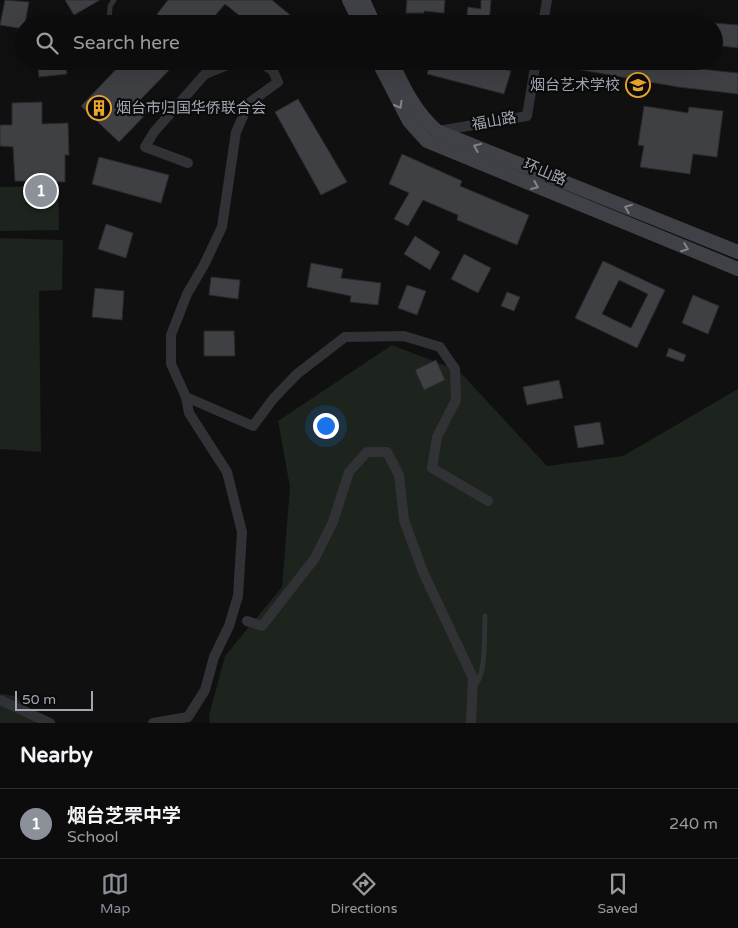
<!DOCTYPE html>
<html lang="en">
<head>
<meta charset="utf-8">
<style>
  :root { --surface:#0c0c0d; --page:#151516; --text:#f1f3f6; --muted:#9a9b9d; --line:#2c2c2e; --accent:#8c9099 }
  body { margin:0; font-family:"Varela Round","Noto Sans SC",sans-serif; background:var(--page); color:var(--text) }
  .scale { position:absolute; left:15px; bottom:12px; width:78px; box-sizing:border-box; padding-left:5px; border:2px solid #a1a7b2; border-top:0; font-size:14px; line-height:18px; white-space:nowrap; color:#a1a7b2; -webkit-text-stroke:4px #0b0b0c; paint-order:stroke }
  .you { position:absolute; left:325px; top:425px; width:18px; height:18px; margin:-12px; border:4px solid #fff; border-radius:50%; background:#1a73e8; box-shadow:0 0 0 8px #1a73e833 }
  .badge { display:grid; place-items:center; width:32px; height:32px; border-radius:50%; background:var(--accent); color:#fff; font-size:16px; font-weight:700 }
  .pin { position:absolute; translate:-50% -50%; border:2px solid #fff; box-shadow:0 1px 5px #0006 }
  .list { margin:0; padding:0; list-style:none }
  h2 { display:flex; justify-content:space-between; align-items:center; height:65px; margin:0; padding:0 20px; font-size:21px }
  h2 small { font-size:16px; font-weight:400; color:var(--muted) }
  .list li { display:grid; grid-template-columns:32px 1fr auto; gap:15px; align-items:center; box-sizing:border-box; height:70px; padding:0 20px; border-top:1px solid var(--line) }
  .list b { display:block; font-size:19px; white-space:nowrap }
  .list p { margin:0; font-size:16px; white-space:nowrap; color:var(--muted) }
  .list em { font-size:16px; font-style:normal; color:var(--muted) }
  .icon { flex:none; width:28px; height:28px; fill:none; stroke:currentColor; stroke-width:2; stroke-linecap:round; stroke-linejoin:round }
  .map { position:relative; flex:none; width:738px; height:723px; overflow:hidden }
  .search { position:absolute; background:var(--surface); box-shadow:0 5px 20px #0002; left:15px; right:15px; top:15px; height:55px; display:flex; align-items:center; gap:12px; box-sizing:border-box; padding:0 18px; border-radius:28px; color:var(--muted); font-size:19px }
  .sheet { height:135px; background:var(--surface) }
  nav { display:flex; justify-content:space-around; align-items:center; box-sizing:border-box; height:70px; border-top:1px solid var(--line); background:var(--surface); font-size:14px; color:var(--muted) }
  nav a { display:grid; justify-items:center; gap:2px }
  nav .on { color:var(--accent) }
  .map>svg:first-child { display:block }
  .green { fill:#1c241d }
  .building { fill:#3f4044; stroke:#2a2a2d; fill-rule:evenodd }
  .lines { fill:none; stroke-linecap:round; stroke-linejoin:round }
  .lane { stroke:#313236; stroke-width:5 }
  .street { stroke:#313236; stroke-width:10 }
  .secondary { stroke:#3f4146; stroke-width:14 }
  .oneway { stroke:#7f838c }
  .labels { text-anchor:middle; stroke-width:4.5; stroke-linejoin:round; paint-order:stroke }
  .poi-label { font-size:15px; fill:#a1a7b2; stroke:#0b0b0c; text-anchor:end }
  .street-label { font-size:15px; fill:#a1a7b2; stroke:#0b0b0c }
</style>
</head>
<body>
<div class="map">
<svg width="738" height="723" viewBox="0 0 738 723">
  <rect width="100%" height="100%" fill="#101011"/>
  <g class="green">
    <polygon points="58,186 59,230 0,231 0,187"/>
    <polygon points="0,238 63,240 62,290 39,291 41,452 0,449"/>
    <polygon points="392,345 459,371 547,466 623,456 738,389 738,723 210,723 209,715 225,656 282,587 290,487 278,421"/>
    <polygon points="0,694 16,696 37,723 0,723"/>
  </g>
  <g class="building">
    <polygon points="5,0 29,2 24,29 0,25"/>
    <polygon points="65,0 100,0 74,15"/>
    <polygon points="168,0 272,0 301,24 250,24 225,4 208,24 153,24 160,17 157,14"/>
    <polygon points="407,0 445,0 444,13 424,11 424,13 406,13"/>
    <polygon points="481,0 491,0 489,24 466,24 468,7 481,9"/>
    <polygon points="714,23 738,25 738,48 714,45"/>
    <polygon points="37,61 65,61 67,74 39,77"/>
    <polygon points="124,61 178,61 140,100 150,110 119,142 81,106"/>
    <polygon points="431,61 473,61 511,71 504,94 427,74"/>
    <polygon points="560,61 671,61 670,66 738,73 738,94 678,87 559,66"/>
    <polygon points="298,99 347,182 321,195 275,112"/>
    <polygon points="42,102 42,124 68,123 69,155 65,155 65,182 15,181 13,147 0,146 0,125 12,125 12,103"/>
    <polygon points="644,106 688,113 689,107 723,111 717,157 693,154 690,174 640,167 644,146 638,145"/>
    <polygon points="402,154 462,181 460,186 529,215 517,245 457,220 458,215 423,200 408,226 394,219 409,193 389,184"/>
    <polygon points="99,157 169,175 161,203 92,184"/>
    <polygon points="106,224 133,233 126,258 98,249"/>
    <polygon points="415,236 440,252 430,270 404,254"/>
    <polygon points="464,254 491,268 478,293 451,279"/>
    <path d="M603 261 665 290 637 348 575 318ZM619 280 648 294 631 328 602 314Z"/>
    <polygon points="311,263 343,269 341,278 381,283 378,305 350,302 351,296 307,287"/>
    <polygon points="211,277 240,280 238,299 209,295"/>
    <polygon points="407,285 426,291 417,315 398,308"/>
    <polygon points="95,288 124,291 122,320 92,317"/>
    <polygon points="507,292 520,297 514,311 501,306"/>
    <polygon points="693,295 719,306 708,334 682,323"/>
    <polygon points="204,331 234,331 235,356 204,356"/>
    <polygon points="669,348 686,355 683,362 666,356"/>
    <polygon points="436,360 445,380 424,390 415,370"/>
    <polygon points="559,380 563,398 527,405 523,387"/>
    <polygon points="600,422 604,444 578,448 574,426"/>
  </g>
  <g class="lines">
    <g class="lane">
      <polyline points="109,24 110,6 114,0"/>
      <path d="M473 687C487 677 484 634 485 616"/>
    </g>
    <g class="street">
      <polyline points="543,24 547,0"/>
      <polyline points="438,131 527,116 536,61"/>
      <polyline points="188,163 145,147 154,132 205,74 237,61"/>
      <polyline points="186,397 253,426 273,399 297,374 345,337 404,336 440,347 455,369 456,400 437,437 432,468 488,501"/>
      <polyline points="247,621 262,626 315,558 333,522 349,472 367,452 387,452 399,475 404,520 423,572 473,678 471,723"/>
      <polyline points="0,700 50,723"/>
      <polyline points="153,723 188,717 205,690 214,657 229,626 238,596 242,532 227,472 189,413 186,397 171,364 171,335 187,294 204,265 222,227 236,132 249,103 278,82 273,71 259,61"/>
    </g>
    <g class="secondary">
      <polyline points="349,0 361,24"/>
      <polyline points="363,0 374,24"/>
      <polyline points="378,61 409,121 427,141 738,269"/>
      <path d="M391 61C404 88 415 112 437 131L738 252"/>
    </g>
  </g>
  <defs><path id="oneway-chevron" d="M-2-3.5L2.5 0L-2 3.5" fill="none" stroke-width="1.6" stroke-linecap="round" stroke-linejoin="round" transform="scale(1.25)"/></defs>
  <g class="oneway">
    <use href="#oneway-chevron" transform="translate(399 105) rotate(60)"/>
    <use href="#oneway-chevron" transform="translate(477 147) rotate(-158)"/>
    <use href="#oneway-chevron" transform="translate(535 186) rotate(23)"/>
    <use href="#oneway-chevron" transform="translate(628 208) rotate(-158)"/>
    <use href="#oneway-chevron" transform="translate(685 248) rotate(21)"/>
  </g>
  <defs>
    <symbol id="school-ring" viewBox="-11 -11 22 22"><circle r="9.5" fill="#0b0b0c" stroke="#eda62c" stroke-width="1.5"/><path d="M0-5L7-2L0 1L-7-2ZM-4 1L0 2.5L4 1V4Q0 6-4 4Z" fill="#eda62c"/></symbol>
    <symbol id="building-ring" viewBox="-11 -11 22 22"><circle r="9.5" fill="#0b0b0c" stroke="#eda62c" stroke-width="1.5"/><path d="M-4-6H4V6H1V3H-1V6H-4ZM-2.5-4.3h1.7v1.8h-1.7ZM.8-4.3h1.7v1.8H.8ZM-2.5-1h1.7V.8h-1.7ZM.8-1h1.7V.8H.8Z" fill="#eda62c"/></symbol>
  </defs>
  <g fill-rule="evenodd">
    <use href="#school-ring" x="624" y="71" width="28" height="28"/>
    <use href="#building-ring" x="85" y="94" width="28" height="28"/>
  </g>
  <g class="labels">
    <g class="poi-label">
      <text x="620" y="90">烟台艺术学校</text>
      <text x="116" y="113" text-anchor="start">烟台市归国华侨联合会</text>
    </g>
    <g class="street-label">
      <text transform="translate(494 121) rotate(-10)" y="5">福山路</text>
      <text transform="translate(545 172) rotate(23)" y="5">环山路</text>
    </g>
  </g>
</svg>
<div class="scale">50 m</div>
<div class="you"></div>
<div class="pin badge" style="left:41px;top:191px">1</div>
<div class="search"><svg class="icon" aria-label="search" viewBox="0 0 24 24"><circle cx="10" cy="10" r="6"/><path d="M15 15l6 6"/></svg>Search here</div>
</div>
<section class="sheet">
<h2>Nearby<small></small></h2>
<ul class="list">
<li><span class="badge">1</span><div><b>烟台芝罘中学</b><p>School</p></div><em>240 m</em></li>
</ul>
</section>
<nav>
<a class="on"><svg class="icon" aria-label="map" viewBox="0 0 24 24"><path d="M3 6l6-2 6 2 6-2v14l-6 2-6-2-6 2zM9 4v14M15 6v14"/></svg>Map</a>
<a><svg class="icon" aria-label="directions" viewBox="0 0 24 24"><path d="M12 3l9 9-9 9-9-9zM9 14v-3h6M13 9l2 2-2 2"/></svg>Directions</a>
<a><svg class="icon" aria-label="saved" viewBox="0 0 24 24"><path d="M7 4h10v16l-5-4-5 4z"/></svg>Saved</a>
</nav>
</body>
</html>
